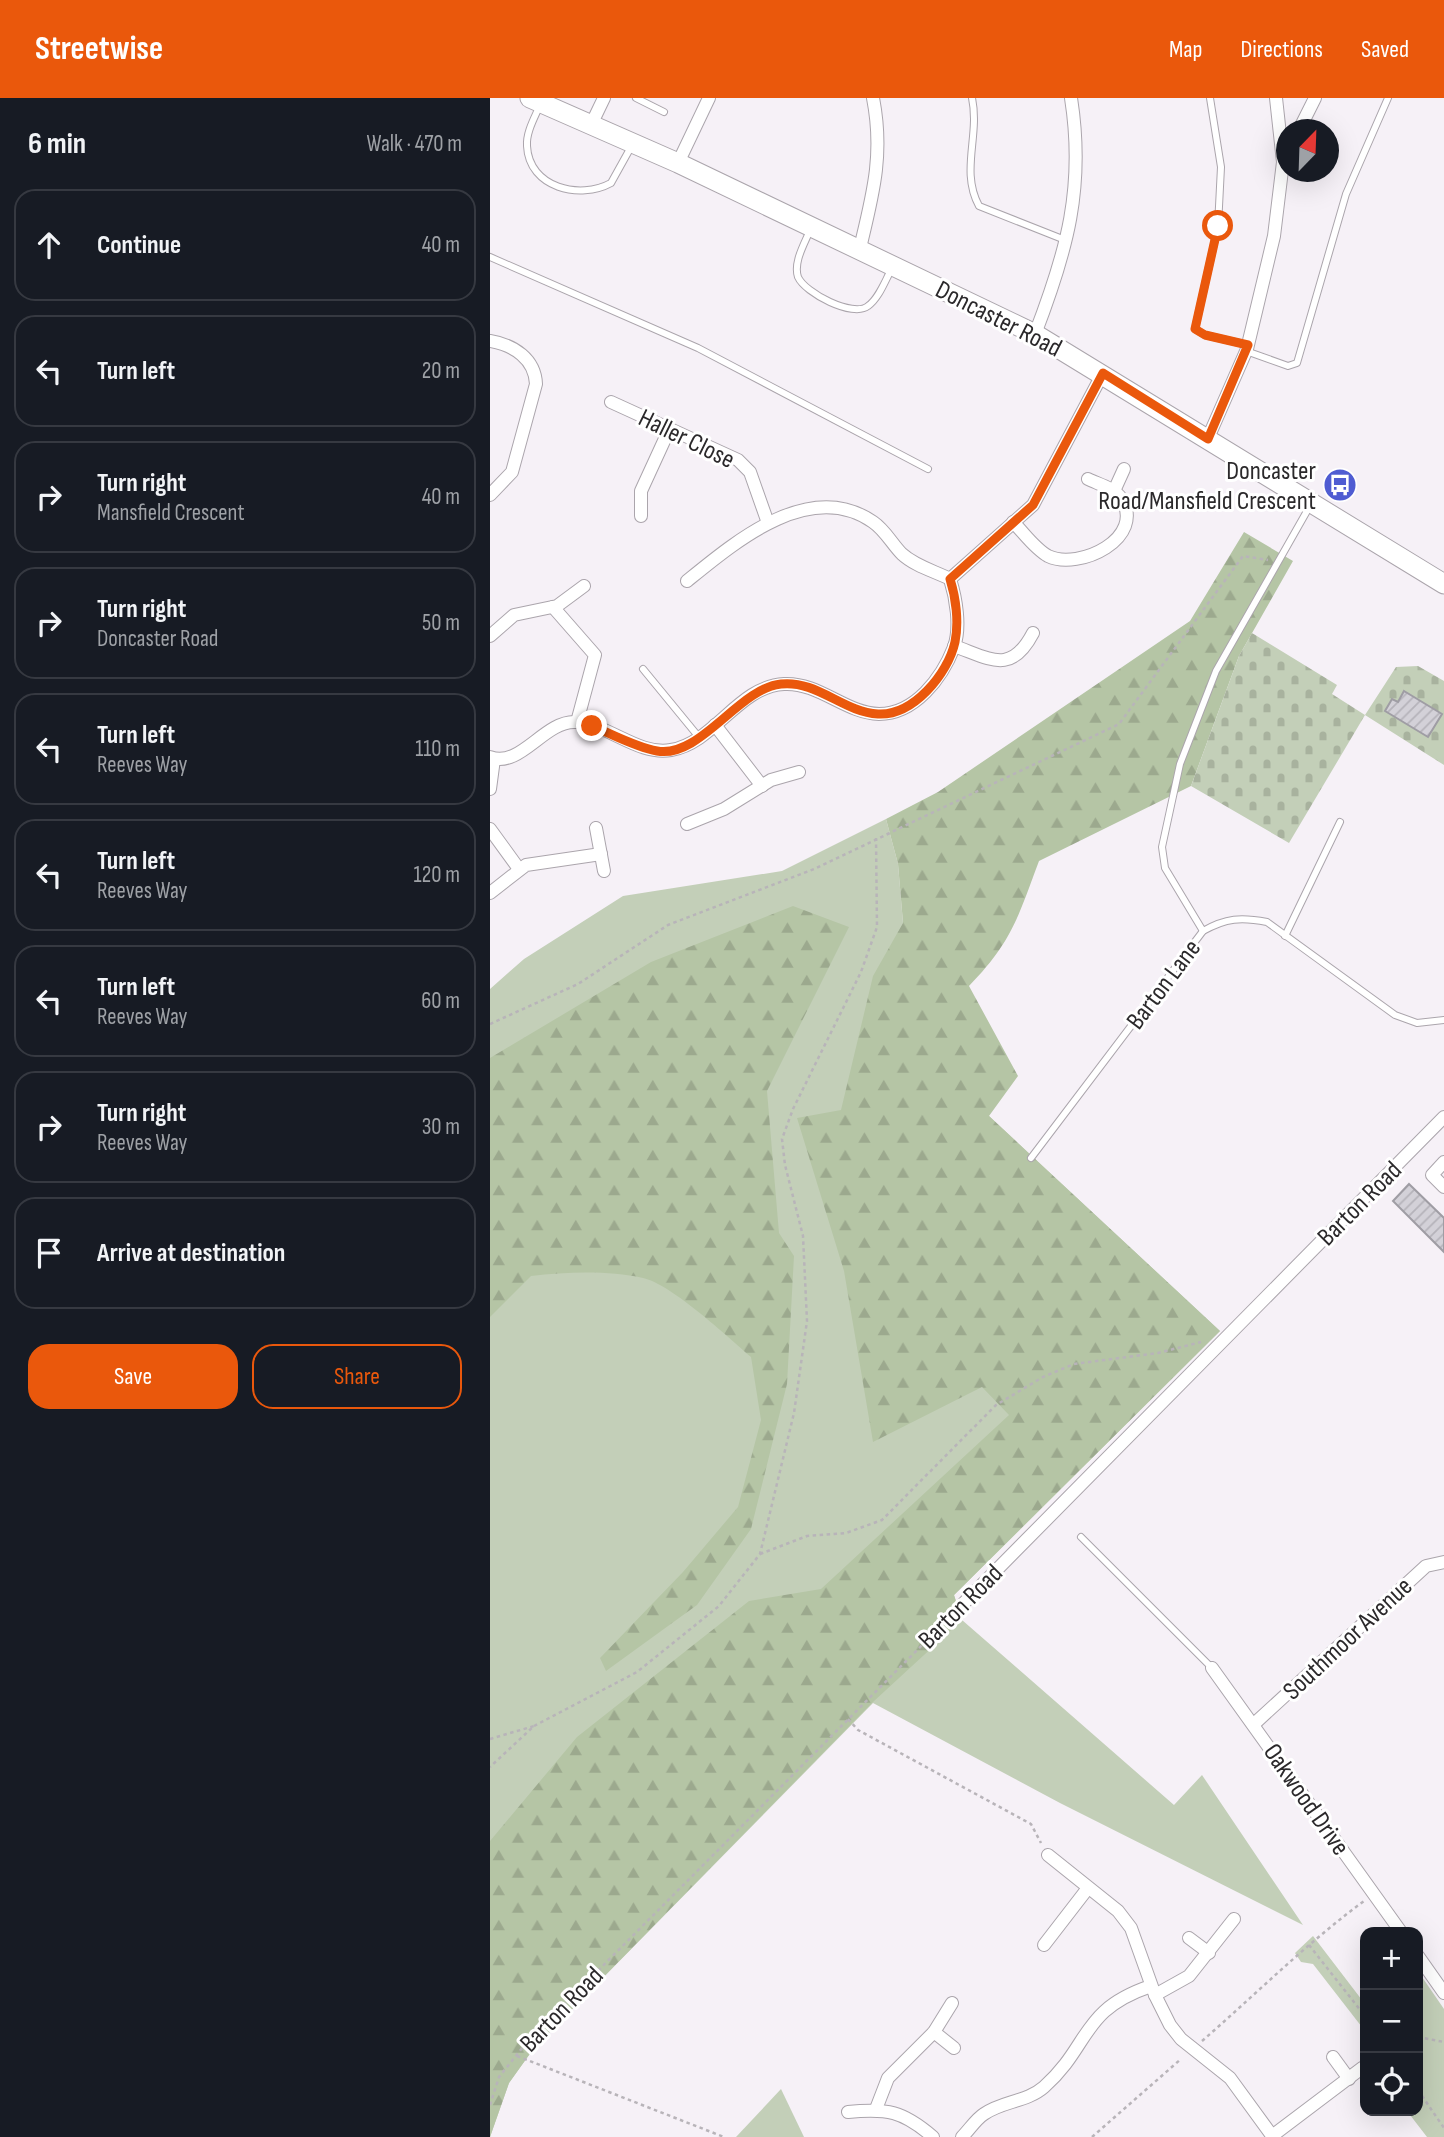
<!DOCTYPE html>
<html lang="en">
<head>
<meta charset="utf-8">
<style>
  :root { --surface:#171b24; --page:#242831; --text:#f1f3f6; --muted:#9ea1a6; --line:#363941; --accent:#ea580c }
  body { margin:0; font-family:"Sofia Sans Condensed",sans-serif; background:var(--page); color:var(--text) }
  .controls { position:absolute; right:21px; bottom:21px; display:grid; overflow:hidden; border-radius:14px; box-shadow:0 7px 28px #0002 }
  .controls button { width:63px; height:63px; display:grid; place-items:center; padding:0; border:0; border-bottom:2px solid var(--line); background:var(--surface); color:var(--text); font:35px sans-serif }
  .compass { position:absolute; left:786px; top:21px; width:63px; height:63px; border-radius:50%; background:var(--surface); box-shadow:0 7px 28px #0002; rotate:23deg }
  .stop { position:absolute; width:21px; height:21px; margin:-16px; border:5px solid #ea580c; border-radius:50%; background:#fff }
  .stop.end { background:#ea580c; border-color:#fff; box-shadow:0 2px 7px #0008 }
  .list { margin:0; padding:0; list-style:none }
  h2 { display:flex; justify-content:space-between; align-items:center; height:91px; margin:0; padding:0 28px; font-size:30px }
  h2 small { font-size:23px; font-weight:400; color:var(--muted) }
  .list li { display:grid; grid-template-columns:46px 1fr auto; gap:21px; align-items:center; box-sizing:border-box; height:112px; margin:0 14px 14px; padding:0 14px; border:2px solid var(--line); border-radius:21px }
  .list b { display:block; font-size:26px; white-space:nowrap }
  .list p { margin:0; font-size:23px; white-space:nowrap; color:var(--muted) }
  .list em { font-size:23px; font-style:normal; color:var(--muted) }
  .actions { display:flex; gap:14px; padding:21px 28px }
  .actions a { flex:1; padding:16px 0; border:2px solid var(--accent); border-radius:21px; text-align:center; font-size:24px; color:var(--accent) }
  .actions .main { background:var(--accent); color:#fff }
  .icon { flex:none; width:38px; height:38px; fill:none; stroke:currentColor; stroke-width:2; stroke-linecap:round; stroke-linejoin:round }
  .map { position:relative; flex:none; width:954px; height:2039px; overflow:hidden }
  header { display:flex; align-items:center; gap:42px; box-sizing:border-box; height:98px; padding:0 35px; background:var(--accent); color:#fff }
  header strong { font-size:33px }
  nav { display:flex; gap:38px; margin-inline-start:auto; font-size:24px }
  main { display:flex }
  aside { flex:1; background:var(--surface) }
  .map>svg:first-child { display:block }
  .green { fill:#c3cfb8 }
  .forest { fill:url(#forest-firs) }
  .cemetery { fill:url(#cemetery-stones) }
  .building { fill:url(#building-hatch); stroke:#9f9da4; stroke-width:2 }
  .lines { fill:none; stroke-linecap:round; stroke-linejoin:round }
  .lane-casing { stroke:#aba5ac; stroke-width:8 }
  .street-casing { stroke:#aba5ac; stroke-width:14 }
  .secondary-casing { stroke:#aba5ac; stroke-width:21 }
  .path { stroke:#b8b4b9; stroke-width:2.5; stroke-dasharray:3.5 3.5; stroke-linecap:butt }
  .lane { stroke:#fff; stroke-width:6 }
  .street { stroke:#fff; stroke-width:12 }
  .secondary { stroke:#fff; stroke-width:19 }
  .route { stroke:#ea580c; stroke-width:9 }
  .labels { text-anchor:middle; stroke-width:6; stroke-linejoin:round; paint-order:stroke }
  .street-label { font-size:26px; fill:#2b292b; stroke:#fff }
  .poi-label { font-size:26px; fill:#2b292b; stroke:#fff; text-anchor:end }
</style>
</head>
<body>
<header>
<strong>Streetwise</strong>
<nav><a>Map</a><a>Directions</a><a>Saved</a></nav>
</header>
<main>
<aside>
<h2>6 min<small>Walk · 470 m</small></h2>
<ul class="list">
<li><svg class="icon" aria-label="ahead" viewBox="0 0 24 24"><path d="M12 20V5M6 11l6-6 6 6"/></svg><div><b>Continue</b></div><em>40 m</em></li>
<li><svg class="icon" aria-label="left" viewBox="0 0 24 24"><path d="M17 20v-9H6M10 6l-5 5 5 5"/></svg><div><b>Turn left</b></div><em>20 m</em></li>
<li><svg class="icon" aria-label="right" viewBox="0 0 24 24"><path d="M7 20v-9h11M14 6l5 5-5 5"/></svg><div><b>Turn right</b><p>Mansfield Crescent</p></div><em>40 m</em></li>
<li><svg class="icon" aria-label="right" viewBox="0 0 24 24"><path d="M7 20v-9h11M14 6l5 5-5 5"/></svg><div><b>Turn right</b><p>Doncaster Road</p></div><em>50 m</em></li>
<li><svg class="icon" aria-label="left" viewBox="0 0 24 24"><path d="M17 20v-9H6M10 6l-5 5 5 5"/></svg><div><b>Turn left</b><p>Reeves Way</p></div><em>110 m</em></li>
<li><svg class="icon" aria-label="left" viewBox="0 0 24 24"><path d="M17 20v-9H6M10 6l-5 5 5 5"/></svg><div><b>Turn left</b><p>Reeves Way</p></div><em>120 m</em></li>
<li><svg class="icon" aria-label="left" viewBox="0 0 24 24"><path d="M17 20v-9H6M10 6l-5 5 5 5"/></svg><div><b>Turn left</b><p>Reeves Way</p></div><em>60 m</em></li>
<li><svg class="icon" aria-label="right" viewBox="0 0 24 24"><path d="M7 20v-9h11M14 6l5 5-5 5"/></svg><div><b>Turn right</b><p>Reeves Way</p></div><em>30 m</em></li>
<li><svg class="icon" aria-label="arrive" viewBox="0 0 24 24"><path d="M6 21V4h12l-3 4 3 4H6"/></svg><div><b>Arrive at destination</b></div></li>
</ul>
<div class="actions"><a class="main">Save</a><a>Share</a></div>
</aside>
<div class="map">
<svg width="954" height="2039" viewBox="0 0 954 2039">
  <defs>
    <pattern id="forest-firs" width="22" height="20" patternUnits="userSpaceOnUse" patternTransform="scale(1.75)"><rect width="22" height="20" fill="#b5c5a5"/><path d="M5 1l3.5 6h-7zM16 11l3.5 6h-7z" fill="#9ca98e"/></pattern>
    <pattern id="cemetery-stones" width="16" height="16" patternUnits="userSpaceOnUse" patternTransform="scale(1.75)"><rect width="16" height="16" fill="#c3cfb8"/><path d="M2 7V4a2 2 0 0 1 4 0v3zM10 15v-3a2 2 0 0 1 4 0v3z" fill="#a8b29e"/></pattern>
    <pattern id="building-hatch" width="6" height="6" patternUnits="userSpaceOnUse" patternTransform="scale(1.75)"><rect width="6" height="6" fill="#d3d1d8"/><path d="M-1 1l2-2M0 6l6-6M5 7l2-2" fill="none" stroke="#b5b3ba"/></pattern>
  </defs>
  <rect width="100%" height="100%" fill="#f6f1f7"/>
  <g class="green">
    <polygon points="396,721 408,766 413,825 499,1018 730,1233 464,1497 472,1522 684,1707 712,1677 813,1827 570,1705 383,1605 44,1950 19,1985 0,2039 0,891 34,861 133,798 292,773"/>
    <polygon points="823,1838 875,1906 875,1933 823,1866 811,1864 805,1855"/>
    <polygon points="932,1879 954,1911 954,2039 937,2039 917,2013 928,2013 928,1882"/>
    <polygon points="291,1991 314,2039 246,2039"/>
  </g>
  <g class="forest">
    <path d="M754 434 803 463 749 558 701 688 549 763C528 819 522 844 479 888L528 978 499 1018 730 1233 464 1497 472 1522 383 1604 44 1950 19 1985 0 2039V1743L87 1639 259 1503 331 1491 519 1317 492 1289 383 1344 354 1173 307 1020 351 1012 383 878 413 825 408 766 396 721 448 694 700 523Z"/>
    <path d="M303 808 359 829 277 993 289 1135 304 1158 297 1286 261 1431 207 1507 116 1573 110 1560 193 1474 248 1409 271 1322 261 1259C238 1239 181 1186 153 1180 117 1172 77 1174 41 1178L0 1219V960L161 864Z"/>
  </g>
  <polygon class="cemetery" points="762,535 847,587 842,596 875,617 906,569 928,568 954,583 954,667 875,617 799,745 701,688 749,558"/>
  <g class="building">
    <polygon points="914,593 952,616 938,639 895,613 902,601 908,604"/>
    <polygon points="919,1086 954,1120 954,1154 903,1103"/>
  </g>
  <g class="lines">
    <defs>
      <g id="lane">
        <polyline points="146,0 174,14"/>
        <path d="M482 0C490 38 470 73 489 108L575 142"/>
        <polyline points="720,0 731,69 728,128 705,231 715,237 758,247"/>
        <path d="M50 7C45 19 36 34 37 48 39 90 90 102 121 85L141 49"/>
        <path d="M320 132C315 145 303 164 308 179 315 195 363 220 378 208 389 200 395 183 401 172"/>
        <polyline points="0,159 208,250 438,371"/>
        <polyline points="756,253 798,268 807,265 856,96 898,0"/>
        <polyline points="153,571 208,638"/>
        <polyline points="713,833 675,770 672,749 690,666 726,573 821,406"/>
        <polyline points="795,838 850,724"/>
        <path d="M541 1060 713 833C736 820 751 819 777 824L905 917 927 925 954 922"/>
        <polyline points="591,1439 722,1570"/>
      </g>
      <g id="street">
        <polyline points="101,27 114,0"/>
        <polyline points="809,32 825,0"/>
        <polyline points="188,65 219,0"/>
        <path d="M370 150C383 96 394 56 383 0"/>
        <path d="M545 236C577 153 595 89 581 0"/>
        <path d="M0 243C24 247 45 261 46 286L22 374 0 397"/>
        <polyline points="121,304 248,362 260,374 278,425"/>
        <polyline points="718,340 757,251 784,138 793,64 786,0"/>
        <polyline points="624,393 634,371"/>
        <polyline points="151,418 151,393 179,332"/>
        <path d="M523 424C534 435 545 451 558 458 589 473 657 440 631 400 624 390 608 386 598 381"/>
        <path d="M197 483C245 444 320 380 383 424 395 432 402 446 412 456 425 468 444 473 460 481"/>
        <polyline points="63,509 105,557 87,624"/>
        <polyline points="0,538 24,517 67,508 94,488"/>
        <path d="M464 548C501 561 521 577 543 535"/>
        <polyline points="225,627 272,688"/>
        <path d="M0 659C30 671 54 623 85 624 117 625 148 658 181 652 224 645 249 588 294 586 329 584 355 615 389 616 425 616 452 580 464 549 471 529 466 500 460 481L543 407 613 275"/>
        <polyline points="0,691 4,661"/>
        <polyline points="197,726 234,711 281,682 309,674"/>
        <polyline points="106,730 114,773"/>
        <polyline points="0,731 29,771"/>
        <polyline points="0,795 36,767 111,756"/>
        <polyline points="954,1064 942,1077 954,1089"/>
        <polyline points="472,1507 954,1019"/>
        <polyline points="722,1570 911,1834"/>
        <polyline points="764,1626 936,1468 954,1464"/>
        <polyline points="558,1757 628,1813 641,1830 665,1897 680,1927 691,1941 740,1980 783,2039"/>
        <polyline points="699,1840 719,1855"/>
        <polyline points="554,1847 598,1790"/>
        <polyline points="928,1858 954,1895"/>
        <polyline points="665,1897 699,1878 744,1821"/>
        <polyline points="444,1934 464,1950"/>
        <polyline points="843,1959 859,1981"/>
        <polyline points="386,2011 398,1980 444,1934 462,1905"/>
        <path d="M358 2014C397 2010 413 2013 443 2039"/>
        <polyline points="782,2038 872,1970"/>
        <path d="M472 2039C479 2032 486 2021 494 2016 512 2003 537 2004 554 1989 601 1947 590 1912 661 1888"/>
      </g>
      <polyline id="secondary" points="40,0 188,65 545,236 954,486"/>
    </defs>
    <use href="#lane" class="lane-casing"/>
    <use href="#street" class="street-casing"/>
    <use href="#secondary" class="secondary-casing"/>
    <g class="path">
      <polyline points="0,926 88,886 178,827 324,771 629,626 753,458 778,462"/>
      <polyline points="270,1456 317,1438 356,1435 392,1422 506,1307 553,1279 584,1266 668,1255 711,1244"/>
      <polyline points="358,1621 368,1632 541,1726 551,1745"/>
      <polyline points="44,1628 147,1574 229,1508 270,1456 304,1315 317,1223 313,1138 295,1067 292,1041 303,1011 371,874 387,829 386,740"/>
      <polyline points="0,1641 44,1628 0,1669"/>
      <polyline points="819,1847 875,1918"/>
      <polyline points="928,1939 954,1944"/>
      <path d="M712 1943C766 1896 817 1845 874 1803"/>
      <polyline points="27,1958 234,2039"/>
      <polyline points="928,1992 954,2030"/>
      <polyline points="0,2007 9,1979 37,1944 464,1515"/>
      <polyline points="602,2039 691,1961"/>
    </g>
    <use href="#lane" class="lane"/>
    <use href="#street" class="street"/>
    <use href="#secondary" class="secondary"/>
  </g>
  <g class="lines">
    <path class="route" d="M102 628C122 636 145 649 167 653 210 661 249 590 291 586 327 582 353 614 388 616 423 618 458 576 465 544 469 524 466 500 460 481L543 407 613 275 718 341 758 247 715 237 705 231 728 128"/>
  </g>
  <defs>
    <symbol id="bus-disc" viewBox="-11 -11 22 22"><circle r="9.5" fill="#4f5cd2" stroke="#fff"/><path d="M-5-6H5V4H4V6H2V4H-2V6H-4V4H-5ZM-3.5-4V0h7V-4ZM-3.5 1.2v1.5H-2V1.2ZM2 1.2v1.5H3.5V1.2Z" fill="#fff"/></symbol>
  </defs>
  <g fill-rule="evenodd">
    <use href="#bus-disc" x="831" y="368" width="38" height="38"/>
  </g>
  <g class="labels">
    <g class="street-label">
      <text transform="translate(509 220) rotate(27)" y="9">Doncaster Road</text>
      <text transform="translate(197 340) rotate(26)" y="9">Haller Close</text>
      <text transform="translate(673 886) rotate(-53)" y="9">Barton Lane</text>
      <text transform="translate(869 1105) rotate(-45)" y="9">Barton Road</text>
      <text transform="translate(470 1508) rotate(-45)" y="9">Barton Road</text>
      <text transform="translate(857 1540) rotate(-43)" y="9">Southmoor Avenue</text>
      <text transform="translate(817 1701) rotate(55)" y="9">Oakwood Drive</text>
      <text transform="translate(71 1911) rotate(-46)" y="9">Barton Road</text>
    </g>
    <g class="poi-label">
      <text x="826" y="381">Doncaster<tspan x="826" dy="30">Road/Mansfield Crescent</tspan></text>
    </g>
  </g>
</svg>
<div class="controls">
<button>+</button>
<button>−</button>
<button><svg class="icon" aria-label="locate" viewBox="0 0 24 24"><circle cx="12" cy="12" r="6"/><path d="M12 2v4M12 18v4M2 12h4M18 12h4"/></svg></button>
</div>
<svg class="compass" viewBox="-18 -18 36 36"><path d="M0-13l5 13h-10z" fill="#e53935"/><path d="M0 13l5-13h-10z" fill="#9ea1a6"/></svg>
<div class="stop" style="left:728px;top:128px"></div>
<div class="stop end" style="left:102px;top:628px"></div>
</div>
</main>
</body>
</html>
